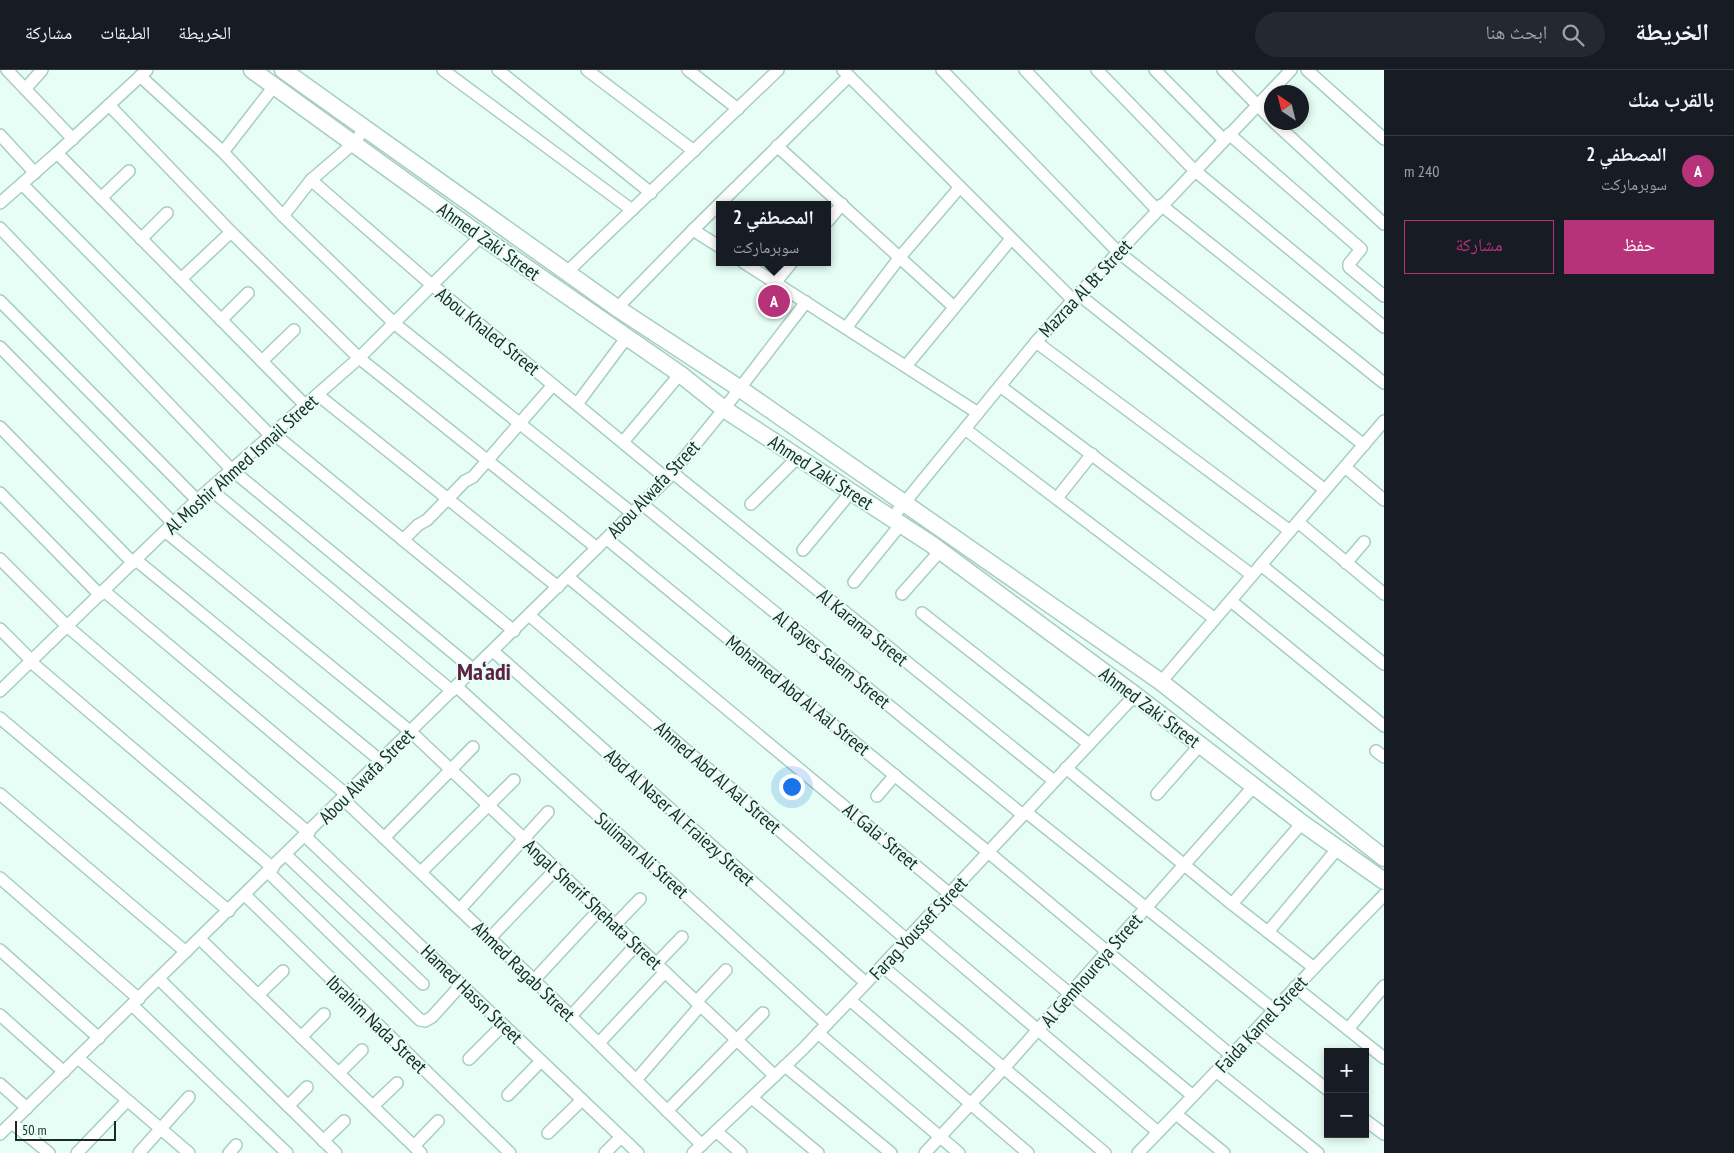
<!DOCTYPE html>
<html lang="ar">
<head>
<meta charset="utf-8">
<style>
  :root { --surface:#171b24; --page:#242831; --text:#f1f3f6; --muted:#9ea1a6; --line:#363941; --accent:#b63279 }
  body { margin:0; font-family:"PT Sans Narrow","Noto Naskh Arabic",sans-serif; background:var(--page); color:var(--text); direction:rtl }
  .controls { position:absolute; right:15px; bottom:15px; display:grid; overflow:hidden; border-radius:0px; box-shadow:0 2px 8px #0003 }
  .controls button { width:45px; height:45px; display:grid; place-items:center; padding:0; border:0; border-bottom:1px solid var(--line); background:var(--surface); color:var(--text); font:25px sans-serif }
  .compass { position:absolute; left:1264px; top:15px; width:45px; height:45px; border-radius:50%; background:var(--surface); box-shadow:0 2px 8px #0003; rotate:325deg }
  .scale { position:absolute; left:15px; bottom:12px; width:101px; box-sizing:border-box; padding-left:5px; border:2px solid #1b2a25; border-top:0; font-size:14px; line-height:18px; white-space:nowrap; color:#1b2a25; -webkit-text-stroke:4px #e6fef5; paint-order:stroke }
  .you { position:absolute; left:791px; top:716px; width:18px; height:18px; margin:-12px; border:4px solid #fff; border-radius:50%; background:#1a73e8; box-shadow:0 0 0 8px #1a73e833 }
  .badge { display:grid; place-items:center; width:32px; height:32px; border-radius:50%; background:var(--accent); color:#fff; font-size:16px; font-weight:700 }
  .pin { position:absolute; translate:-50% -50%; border:2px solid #fff; box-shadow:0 1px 5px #0006 }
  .popup { position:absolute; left:716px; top:131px; width:115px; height:65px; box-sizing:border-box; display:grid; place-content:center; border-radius:0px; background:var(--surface); filter:drop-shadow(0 1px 4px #0005); font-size:16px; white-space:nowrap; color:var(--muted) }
  .popup b { font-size:19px; color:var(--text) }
  .popup::after { content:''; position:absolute; left:50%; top:100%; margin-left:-10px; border:10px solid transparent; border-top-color:var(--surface) }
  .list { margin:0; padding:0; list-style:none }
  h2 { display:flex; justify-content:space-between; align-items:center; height:65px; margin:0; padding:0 20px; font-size:21px }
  h2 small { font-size:16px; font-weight:400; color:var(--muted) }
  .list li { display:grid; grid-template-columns:32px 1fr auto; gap:15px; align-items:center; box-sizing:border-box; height:70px; padding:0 20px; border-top:1px solid var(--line) }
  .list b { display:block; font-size:19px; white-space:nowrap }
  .list p { margin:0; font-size:16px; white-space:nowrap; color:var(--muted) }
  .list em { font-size:16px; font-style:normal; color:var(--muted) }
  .actions { display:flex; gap:10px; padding:15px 20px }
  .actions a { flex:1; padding:11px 0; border:1px solid var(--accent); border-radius:0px; text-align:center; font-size:18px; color:var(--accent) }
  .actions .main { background:var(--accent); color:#fff }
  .icon { flex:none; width:28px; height:28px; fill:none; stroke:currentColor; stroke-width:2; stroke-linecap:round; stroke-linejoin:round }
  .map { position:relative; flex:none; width:1384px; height:1083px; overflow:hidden; direction:ltr }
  header { display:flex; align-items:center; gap:30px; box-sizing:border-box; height:70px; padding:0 25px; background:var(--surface); border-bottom:1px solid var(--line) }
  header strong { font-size:24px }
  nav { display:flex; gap:28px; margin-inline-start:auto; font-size:18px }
  .search { width:350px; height:45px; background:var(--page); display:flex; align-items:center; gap:12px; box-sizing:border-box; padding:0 18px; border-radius:28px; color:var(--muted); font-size:19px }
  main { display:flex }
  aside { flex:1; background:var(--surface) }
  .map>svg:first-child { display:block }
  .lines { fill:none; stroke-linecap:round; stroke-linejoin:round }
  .street-casing { stroke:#a8cec1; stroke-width:14 }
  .secondary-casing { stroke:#a8cec1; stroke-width:19 }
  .street { stroke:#fff; stroke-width:11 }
  .secondary { stroke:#fff; stroke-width:16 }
  .labels { text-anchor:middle; stroke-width:4; stroke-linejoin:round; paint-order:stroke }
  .street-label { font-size:19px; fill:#1b2a25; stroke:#e6fef5 }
  .district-label { font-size:24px; font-weight:bold; fill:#602041; stroke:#e6fef5 }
</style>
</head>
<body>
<header>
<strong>الخريطة</strong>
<div class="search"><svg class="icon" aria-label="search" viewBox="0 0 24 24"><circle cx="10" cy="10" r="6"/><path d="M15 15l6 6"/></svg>ابحث هنا</div>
<nav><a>الخريطة</a><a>الطبقات</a><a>مشاركة</a></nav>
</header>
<main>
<aside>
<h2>بالقرب منك<small></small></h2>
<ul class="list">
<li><span class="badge">A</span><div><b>المصطفي 2</b><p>سوبرماركت</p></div><em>240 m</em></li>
</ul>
<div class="actions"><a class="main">حفظ</a><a>مشاركة</a></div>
</aside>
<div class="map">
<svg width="1384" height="1083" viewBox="0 0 1384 1083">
  <rect width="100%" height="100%" fill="#e6fef5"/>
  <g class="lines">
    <defs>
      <g id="street">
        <polyline points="7,0 73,69"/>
        <polyline points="443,0 632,140"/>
        <polyline points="498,0 651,123"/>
        <polyline points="587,0 694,81"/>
        <polyline points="688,0 738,39"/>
        <polyline points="843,0 1073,230"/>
        <polyline points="942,0 1118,182 1364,375"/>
        <polyline points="1025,0 1157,140"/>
        <polyline points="1097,0 1194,100 1384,257"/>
        <polyline points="1155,0 1224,70"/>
        <polyline points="1223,0 1272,50"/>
        <polyline points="1307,0 1384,69"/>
        <polyline points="140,6 223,82 283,146 395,254 632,443"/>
        <polyline points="25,19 42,0"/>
        <polyline points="109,35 231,162 359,288 597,478"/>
        <polyline points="1274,52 1384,154"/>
        <polyline points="1229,64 1361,179 1349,194 1349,197 1384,226"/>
        <polyline points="0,65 35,103"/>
        <polyline points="777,76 954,237"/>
        <polyline points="223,82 275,15"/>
        <polyline points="57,83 306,336"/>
        <polyline points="311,110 432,215 667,409"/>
        <polyline points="22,114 271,366"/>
        <polyline points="101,128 129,101"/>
        <polyline points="0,133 57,83 147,0"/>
        <polyline points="1161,135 1384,313"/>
        <polyline points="283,146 311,110 354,73 365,58"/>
        <polyline points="828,151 842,134"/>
        <polyline points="0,158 232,400 474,600"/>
        <polyline points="693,160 720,177"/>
        <polyline points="141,169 167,143"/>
        <polyline points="743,192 978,343"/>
        <polyline points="567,202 778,0"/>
        <polyline points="181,209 231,162"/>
        <polyline points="775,213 792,192"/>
        <polyline points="1078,224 1325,420"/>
        <polyline points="0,231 197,430"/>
        <polyline points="617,238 693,160 849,6"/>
        <polyline points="221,250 248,223"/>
        <polyline points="846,258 900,187 960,117"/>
        <polyline points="1036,272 1290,461"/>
        <polyline points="0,277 174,454"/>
        <polyline points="262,291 294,260"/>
        <polyline points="906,296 1011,169"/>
        <polyline points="1000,316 1252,505"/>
        <polyline points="318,325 558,517"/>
        <polyline points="577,334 627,267"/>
        <polyline points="0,357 133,493"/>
        <polyline points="965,359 1215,549"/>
        <polyline points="274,364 514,561"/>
        <polyline points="623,372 680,304"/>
        <polyline points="1345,397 1384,430"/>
        <polyline points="673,403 1054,711"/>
        <polyline points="210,419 452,621"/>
        <polyline points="0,423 100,525"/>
        <polyline points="1057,428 1092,384"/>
        <polyline points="642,434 1023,745"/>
        <polyline points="751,434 799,386"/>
        <polyline points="892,448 1036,272 1073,230 1291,0"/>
        <polyline points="1298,452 1384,524"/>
        <polyline points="166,462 411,662 775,1006"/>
        <polyline points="607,469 988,782 1232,986"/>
        <polyline points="403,470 418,455 427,450 465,411 473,407 553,315"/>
        <polyline points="803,480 851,422"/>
        <polyline points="0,489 68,557 309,763"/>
        <polyline points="136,490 381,691"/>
        <polyline points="1346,493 1364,472"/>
        <polyline points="1261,495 1384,594"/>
        <polyline points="568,507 1193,1026"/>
        <polyline points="854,512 901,454"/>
        <polyline points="104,521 347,725"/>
        <polyline points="902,524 940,481"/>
        <polyline points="1231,531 1384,656"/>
        <polyline points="922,543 1089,674"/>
        <polyline points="529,545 907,870"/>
        <polyline points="0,559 32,591"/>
        <polyline points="493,581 866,913"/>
        <polyline points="31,592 273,798"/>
        <polyline points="1161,612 1384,351"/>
        <polyline points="457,617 827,954"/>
        <polyline points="0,621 197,430 359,288 481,166"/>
        <polyline points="0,648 229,841"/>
        <polyline points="1376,681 1384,687"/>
        <polyline points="1066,698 1232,834 1313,897"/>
        <polyline points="0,724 186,882"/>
        <polyline points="1157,724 1200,675"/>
        <polyline points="877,726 895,705"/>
        <polyline points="343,729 534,910 702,1075"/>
        <polyline points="1026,742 1274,940"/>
        <polyline points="305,766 638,1083"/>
        <polyline points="384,768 473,677"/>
        <polyline points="286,785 423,914"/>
        <polyline points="268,802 420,950 425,951 432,947 461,915"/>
        <polyline points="421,802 514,710"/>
        <polyline points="0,808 139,929"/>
        <polyline points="245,825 510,1083"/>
        <polyline points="1232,834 1302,753"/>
        <polyline points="460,839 548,742"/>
        <polyline points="615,855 640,829"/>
        <polyline points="918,858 1158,1062"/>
        <polyline points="1268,862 1338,778"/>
        <polyline points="490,868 556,799"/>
        <polyline points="200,869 421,1083"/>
        <polyline points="0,880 99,968"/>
        <polyline points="656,894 682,867"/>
        <polyline points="882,896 1105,1083"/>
        <polyline points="159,909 336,1083"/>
        <polyline points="534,910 599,840"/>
        <polyline points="1295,917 1384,988"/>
        <polyline points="258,925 283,901"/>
        <polyline points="850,930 1028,1083"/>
        <polyline points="696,932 726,900"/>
        <polyline points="132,935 287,1083"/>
        <polyline points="0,945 64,1002"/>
        <polyline points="571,946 636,875"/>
        <polyline points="1348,959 1384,916"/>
        <polyline points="1254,962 1328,1020"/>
        <polyline points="818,963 959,1083"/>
        <polyline points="301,967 324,944"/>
        <polyline points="599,973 665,902"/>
        <polyline points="78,988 189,1083"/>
        <polyline points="469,989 503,955"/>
        <polyline points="785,996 891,1083"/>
        <polyline points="1217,1002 1318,1083"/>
        <polyline points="339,1003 362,980"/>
        <polyline points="636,1010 700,936"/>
        <polyline points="0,1014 27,1038"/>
        <polyline points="508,1025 541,991"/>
        <polyline points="752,1028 818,1083"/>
        <polyline points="288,1036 307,1017"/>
        <polyline points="373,1036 397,1013"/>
        <polyline points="667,1041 763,943"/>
        <polyline points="1176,1044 1224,1083"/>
        <polyline points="1365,1050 1384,1064"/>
        <polyline points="12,1053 49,1083"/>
        <polyline points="716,1061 741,1083"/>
        <polyline points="548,1063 582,1030"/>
        <polyline points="0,1064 667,409 724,339 806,232"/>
        <polyline points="323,1071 344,1051"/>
        <polyline points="414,1076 438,1051"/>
        <polyline points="77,1083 127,1031"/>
        <polyline points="139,1083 189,1027"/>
        <polyline points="229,1083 236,1075"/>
        <polyline points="605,1083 621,1067"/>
        <polyline points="693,1083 803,979 866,913 1135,625"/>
        <polyline points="925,1083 1004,998 1254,716"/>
        <path d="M1138 1083C1221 998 1301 910 1384 825"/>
      </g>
      <g id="secondary">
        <polyline points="252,0 481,166 680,304 724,339 931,474 1135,625 1302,753 1384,811"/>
        <polyline points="283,0 617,238 739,318 1161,612 1384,788"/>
      </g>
    </defs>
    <use href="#street" class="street-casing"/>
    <use href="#secondary" class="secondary-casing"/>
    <use href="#street" class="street"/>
    <use href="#secondary" class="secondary"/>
  </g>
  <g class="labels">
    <g class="street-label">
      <text transform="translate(489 171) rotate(35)" y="7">Ahmed Zaki Street</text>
      <text transform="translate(1085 218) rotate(-47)" y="7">Mazraa Al Bt Street</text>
      <text transform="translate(488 261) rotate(39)" y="7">Abou Khaled Street</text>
      <text transform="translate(241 394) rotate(-42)" y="7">Al Moshir Ahmed Ismail Street</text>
      <text transform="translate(821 402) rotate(33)" y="7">Ahmed Zaki Street</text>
      <text transform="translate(653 419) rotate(-47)" y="7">Abou Alwafa Street</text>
      <text transform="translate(863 557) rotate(39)" y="7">Al Karama Street</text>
      <text transform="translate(832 589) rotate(39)" y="7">Al Rayes Salem Street</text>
      <text transform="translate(798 625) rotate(39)" y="7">Mohamed Abd Al Aal Street</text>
      <text transform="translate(1150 637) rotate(37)" y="7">Ahmed Zaki Street</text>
      <text transform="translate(366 706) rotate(-45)" y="7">Abou Alwafa Street</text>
      <text transform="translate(718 707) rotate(41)" y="7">Ahmed Abd Al Aal Street</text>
      <text transform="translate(680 747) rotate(42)" y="7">Abd Al Naser Al Fraiezy Street</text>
      <text transform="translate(881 766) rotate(40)" y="7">Al Gala' Street</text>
      <text transform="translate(642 785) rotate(42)" y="7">Suliman Ali Street</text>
      <text transform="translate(593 834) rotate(43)" y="7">Angal Sherif Shehata Street</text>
      <text transform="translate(918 858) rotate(-47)" y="7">Farag Youssef Street</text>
      <text transform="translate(1091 900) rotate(-49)" y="7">Al Gemhoureya Street</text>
      <text transform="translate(524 901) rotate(44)" y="7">Ahmed Ragab Street</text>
      <text transform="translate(472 924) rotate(44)" y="7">Hamed Hassn Street</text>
      <text transform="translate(377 954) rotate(44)" y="7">Ibrahim Nada Street</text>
      <text transform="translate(1261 954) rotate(-47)" y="7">Faida Kamel Street</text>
    </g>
    <g class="district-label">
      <text x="484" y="610">Ma‘adi</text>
    </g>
  </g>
</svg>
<div class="controls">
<button>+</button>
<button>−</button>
</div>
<svg class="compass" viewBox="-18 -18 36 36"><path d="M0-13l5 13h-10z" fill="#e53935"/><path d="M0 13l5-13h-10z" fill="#9ea1a6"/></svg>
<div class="scale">50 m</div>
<div class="you"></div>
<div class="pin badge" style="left:774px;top:231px">A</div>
<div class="popup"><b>المصطفي 2</b>سوبرماركت</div>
</div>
</main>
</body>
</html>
